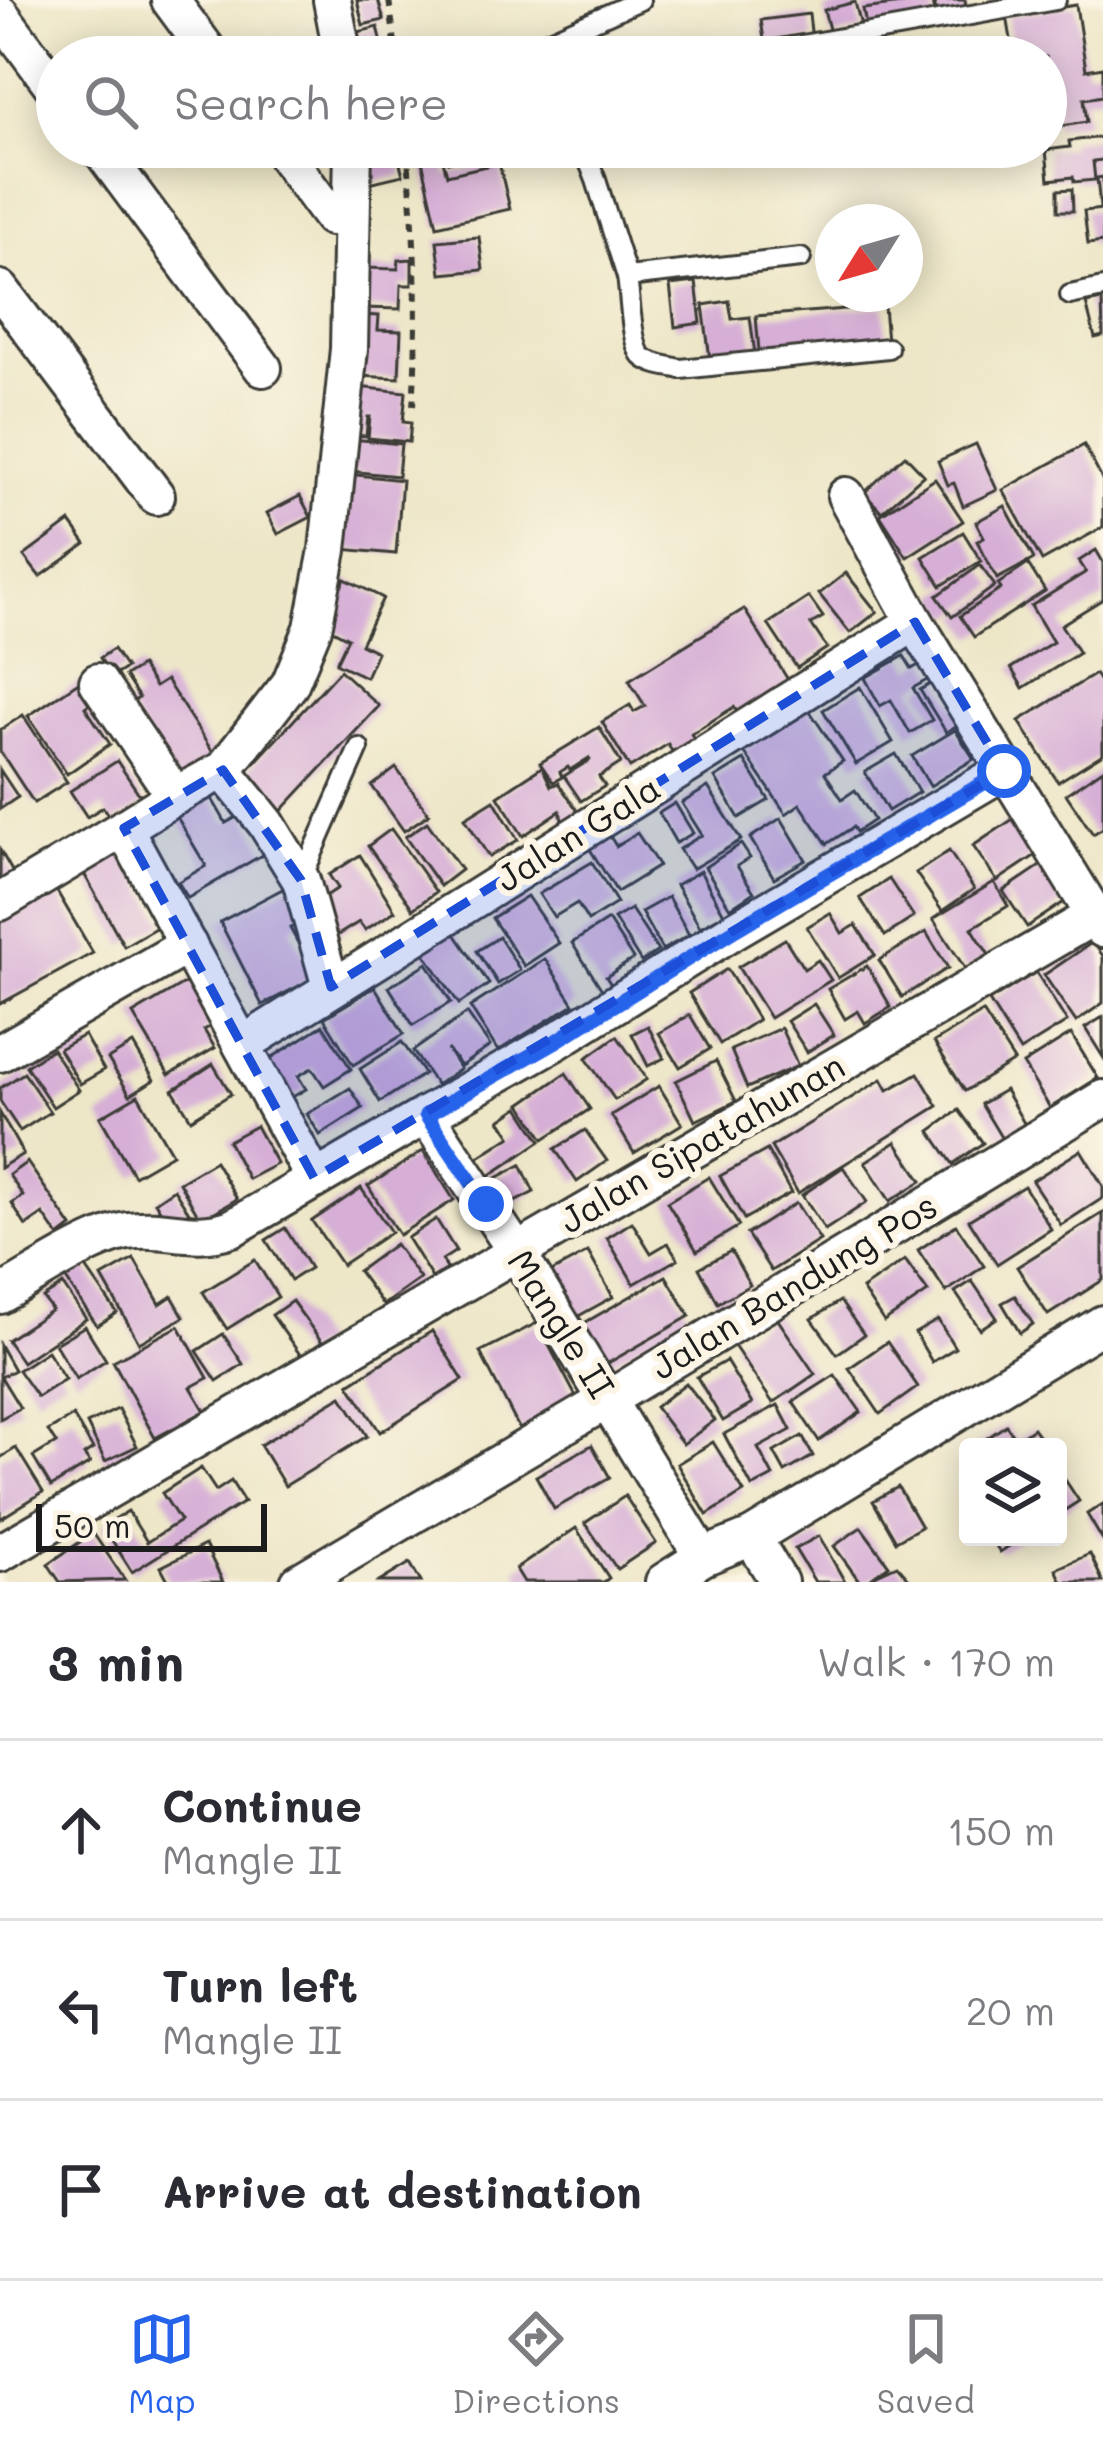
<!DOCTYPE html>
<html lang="en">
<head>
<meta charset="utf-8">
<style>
  :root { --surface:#fff; --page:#f7f7f7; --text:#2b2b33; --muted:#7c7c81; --line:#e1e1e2; --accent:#2563eb }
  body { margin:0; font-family:Mali,sans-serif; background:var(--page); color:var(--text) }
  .controls { position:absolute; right:36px; bottom:36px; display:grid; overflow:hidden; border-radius:12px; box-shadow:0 6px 30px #0003 }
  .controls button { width:108px; height:108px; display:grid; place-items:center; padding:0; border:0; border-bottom:3px solid var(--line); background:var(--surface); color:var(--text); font:60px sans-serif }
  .compass { position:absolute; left:815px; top:204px; width:108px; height:108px; border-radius:50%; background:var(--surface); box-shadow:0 6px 30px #0003; rotate:233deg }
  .scale { position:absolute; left:36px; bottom:30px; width:231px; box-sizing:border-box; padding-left:12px; border:6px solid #1c1c1c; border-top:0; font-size:33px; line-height:42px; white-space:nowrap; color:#1c1c1c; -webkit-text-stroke:9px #fcf5e5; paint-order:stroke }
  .stop { position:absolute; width:36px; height:36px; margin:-27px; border:9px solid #2563eb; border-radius:50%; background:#fff }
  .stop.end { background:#2563eb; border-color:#fff; box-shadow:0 3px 12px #0008 }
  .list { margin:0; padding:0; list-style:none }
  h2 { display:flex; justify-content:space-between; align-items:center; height:156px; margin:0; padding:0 48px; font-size:51px }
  h2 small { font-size:39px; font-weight:400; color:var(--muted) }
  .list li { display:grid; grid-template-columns:78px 1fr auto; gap:36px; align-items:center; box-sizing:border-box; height:180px; padding:0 48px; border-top:3px solid var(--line) }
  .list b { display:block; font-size:45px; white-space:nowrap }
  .list p { margin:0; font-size:39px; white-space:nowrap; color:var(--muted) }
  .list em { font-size:39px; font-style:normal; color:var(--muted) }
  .icon { flex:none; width:66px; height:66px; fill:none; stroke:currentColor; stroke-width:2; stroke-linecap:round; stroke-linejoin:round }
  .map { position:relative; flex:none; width:1103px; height:1582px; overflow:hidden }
  .search { position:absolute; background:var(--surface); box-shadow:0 6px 30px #0003; left:36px; right:36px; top:36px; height:132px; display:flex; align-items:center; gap:30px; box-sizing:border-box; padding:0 42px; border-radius:66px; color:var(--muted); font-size:45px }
  .sheet { height:696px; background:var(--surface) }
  nav { display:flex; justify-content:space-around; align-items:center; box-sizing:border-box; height:168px; border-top:3px solid var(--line); background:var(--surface); font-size:33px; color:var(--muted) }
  nav a { display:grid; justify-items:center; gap:6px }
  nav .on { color:var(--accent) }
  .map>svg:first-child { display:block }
  .building { fill:#d6aed6 }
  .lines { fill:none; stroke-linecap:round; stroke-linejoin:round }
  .lane-casing { stroke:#3b3a36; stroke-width:24 }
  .street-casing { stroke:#3b3a36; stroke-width:42 }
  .path { stroke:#3b3a36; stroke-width:6; stroke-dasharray:9 9; stroke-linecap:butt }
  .lane { stroke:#fff; stroke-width:18 }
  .street { stroke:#fff; stroke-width:36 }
  .route { stroke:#2563eb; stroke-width:15 }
  .marked { fill:#1d4ed8; fill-opacity:0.2; stroke:#1d4ed8; stroke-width:9; stroke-dasharray:24 15; stroke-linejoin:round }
  .labels { text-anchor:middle; stroke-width:12; stroke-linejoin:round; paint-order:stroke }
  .street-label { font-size:36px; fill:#1c1c1c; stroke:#fcf5e5 }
</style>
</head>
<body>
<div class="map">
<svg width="1103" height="1582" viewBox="0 0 1103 1582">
  <rect width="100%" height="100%" fill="#fcf5e5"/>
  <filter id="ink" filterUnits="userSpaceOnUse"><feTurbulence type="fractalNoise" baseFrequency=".00833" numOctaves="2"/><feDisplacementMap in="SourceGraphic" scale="24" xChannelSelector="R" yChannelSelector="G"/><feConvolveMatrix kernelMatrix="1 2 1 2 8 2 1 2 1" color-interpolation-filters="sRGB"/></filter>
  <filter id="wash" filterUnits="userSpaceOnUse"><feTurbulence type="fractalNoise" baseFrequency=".004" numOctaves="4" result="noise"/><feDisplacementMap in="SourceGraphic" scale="48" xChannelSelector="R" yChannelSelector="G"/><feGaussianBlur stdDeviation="2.7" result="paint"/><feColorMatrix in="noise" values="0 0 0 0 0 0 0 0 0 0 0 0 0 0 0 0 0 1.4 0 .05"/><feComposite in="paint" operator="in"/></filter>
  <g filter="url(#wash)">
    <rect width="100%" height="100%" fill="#ede6c7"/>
    <g id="blocks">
      <g class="building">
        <polygon points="357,0 378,0 384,20 363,25"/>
        <polygon points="932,0 935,21 867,31 863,9"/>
        <polygon points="933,0 965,0 968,15 939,22"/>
        <polygon points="855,2 862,30 831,37 824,10"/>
        <polygon points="1076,5 1086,70 1103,67 1103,96 1084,99 1087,122 1055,127 1052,104 1047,106 1046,101 1046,57 1014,57 1007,16"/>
        <polygon points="809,14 812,40 765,46 761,20"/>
        <polygon points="378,27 385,57 348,57 342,36"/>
        <polygon points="873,43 878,57 830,57 830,56"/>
        <polygon points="721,49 722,57 684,57 684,54"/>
        <polygon points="1103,137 1103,160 1093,161 1095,180 1074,182 1073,177 1049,180 1046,150 1070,147 1069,141"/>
        <polygon points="419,147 439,147 447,175 499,163 510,209 437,226"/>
        <polygon points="443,147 491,147 491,148 448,162"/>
        <polygon points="396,148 403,175 369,183 363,155"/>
        <polygon points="1103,177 1103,207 1100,207 1097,178"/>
        <polygon points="1072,189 1073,211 1058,211 1058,190"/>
        <polygon points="1103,209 1103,242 1088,244 1084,211"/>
        <polygon points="479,237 483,270 441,274 437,241"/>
        <polygon points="412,259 412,285 401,285 400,309 362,308 363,268 398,269 399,260"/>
        <polygon points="696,282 701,323 675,327 670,285"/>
        <polygon points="1102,300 1103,336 1095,338 1086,303"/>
        <polygon points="729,301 732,319 750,317 755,354 710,359 703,305"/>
        <polygon points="884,306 887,341 759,351 756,316"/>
        <polygon points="359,315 379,316 378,330 401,331 399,378 357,376"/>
        <polygon points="357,387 406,392 403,422 411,423 409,442 368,438 370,417 368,417 366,436 353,435"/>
        <polygon points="352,439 401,444 398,476 349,471"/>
        <polygon points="976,444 997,490 963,506 954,483 948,485 938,461"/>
        <polygon points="1084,445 1103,481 1103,527 1042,561 1003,490"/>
        <polygon points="905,455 924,475 882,512 864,493"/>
        <polygon points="348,474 402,480 396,554 341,549"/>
        <polygon points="935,479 963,521 907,557 880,515"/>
        <polygon points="300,496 311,517 278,534 267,513"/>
        <polygon points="1005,506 1034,559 997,579 977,541 984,537 976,522"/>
        <polygon points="70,522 86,544 40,577 24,556"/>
        <polygon points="963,532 981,561 941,586 923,557"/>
        <polygon points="1096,550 1103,562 1103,599 1061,625 1079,653 1023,688 1011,668 1053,642 1031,606 1086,572 1079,561"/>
        <polygon points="1028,564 1045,591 974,637 960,616 1001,589 998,584"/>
        <polygon points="980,565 995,586 952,617 937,596"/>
        <polygon points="846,573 877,612 850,633 819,594"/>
        <polygon points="345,579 383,598 361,644 377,652 366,677 336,663 348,638 323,625"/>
        <polygon points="809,597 823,617 811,624 827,648 797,668 768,624"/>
        <polygon points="744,609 795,691 744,723 734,707 691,734 698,744 676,758 668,744 630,768 602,722 630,705 634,712 645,706 629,680"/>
        <polygon points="113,649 126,668 112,677 100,658"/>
        <polygon points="904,656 912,669 927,660 936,675 913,688 932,720 910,733 891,700 880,706 865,678"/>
        <polygon points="141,666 155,687 166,680 219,762 180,788 127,705 139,698 125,676"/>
        <polygon points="340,670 379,706 274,819 235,784"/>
        <polygon points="1095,674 1103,686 1103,754 1058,782 1019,721"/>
        <polygon points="939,679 964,721 946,732 920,690"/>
        <polygon points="80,681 93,701 85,707 110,744 67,774 28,716"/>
        <polygon points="860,687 893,742 856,764 823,710"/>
        <polygon points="807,707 843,761 825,773 842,799 855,790 874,820 856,832 853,827 827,844 800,804 786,814 743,750"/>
        <polygon points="23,715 67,782 34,803 0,751 0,730"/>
        <polygon points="599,727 621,763 599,777 605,786 581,801 564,776 590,760 589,758 570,770 568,767 560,772 562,777 553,782 540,763"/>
        <polygon points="955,730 974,759 930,786 912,756"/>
        <polygon points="896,754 919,792 888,811 865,772"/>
        <polygon points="744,760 769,800 739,818 715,778"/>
        <polygon points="117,761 145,803 113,823 103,807 87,817 70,791"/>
        <polygon points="542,767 551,786 558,783 582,817 564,829 560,811 523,836 498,796"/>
        <polygon points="396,768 429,814 404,831 372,786"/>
        <polygon points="1103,769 1103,828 1093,834 1066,794"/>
        <polygon points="0,770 18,797 0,809"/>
        <polygon points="708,787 741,840 692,869 679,849 702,835 682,803"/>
        <polygon points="208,792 226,823 244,813 267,852 188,898 178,882 206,866 174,812"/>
        <polygon points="494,800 518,840 489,857 465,818"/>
        <polygon points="675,803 693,833 676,843 659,813"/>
        <polygon points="1019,815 1042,851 997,881 973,846"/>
        <polygon points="781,818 806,860 774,878 750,838"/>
        <polygon points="427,822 461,870 440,886 405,837"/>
        <polygon points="391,829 436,892 413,909 368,846"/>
        <polygon points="606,830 616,846 637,833 659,866 617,892 586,843"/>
        <polygon points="741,844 750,858 737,866 754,892 730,908 705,867"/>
        <polygon points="122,847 164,923 124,946 82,870"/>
        <polygon points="0,850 20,885 0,896"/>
        <polygon points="949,851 974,889 942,911 916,873"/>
        <polygon points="360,855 395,911 365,930 359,922 338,935 317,902 338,888 329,875"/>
        <polygon points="592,862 617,903 588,921 577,903 554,917 539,894"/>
        <polygon points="1046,862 1070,898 1027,927 1003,891"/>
        <polygon points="700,871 724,914 700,927 676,885"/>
        <polygon points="889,879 914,917 885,936 860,898"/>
        <polygon points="994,882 1008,906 972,928 989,955 966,970 933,919"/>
        <polygon points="290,885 307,919 290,928 316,977 262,1005 220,922"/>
        <polygon points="55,888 93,953 0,1004 0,921"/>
        <polygon points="527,896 559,943 524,966 492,918"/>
        <polygon points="668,897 689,935 662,950 641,912"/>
        <polygon points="631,909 658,951 641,962 614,919"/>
        <polygon points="830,913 842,933 856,925 875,955 838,978 807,927"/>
        <polygon points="608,920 633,959 606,977 617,993 608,999 572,943"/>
        <polygon points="449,925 489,984 459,1004 419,945"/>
        <polygon points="926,932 948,968 902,997 879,960"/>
        <polygon points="499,937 520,970 498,984 477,951"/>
        <polygon points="785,939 804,969 818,960 831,980 770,1018 738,967"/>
        <polygon points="1093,942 1103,956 1103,1003 1076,1022 1044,975"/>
        <polygon points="545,959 574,1004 498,1051 470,1007"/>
        <polygon points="427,963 451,1002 413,1025 389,987"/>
        <polygon points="867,966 891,1007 865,1023 858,1011 845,1019 828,989"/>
        <polygon points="727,969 758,1020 720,1044 689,993"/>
        <polygon points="1036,972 1067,1022 1020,1051 989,1001"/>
        <polygon points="192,979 218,1022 204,1030 215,1048 169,1075 133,1014"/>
        <polygon points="375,987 404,1034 353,1065 324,1018"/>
        <polygon points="814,1004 834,1035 807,1052 787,1021"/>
        <polygon points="983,1012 1014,1061 965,1091 934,1042"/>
        <polygon points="467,1013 490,1046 461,1066 447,1049 460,1069 436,1085 413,1051"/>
        <polygon points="690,1015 710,1049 680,1067 659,1033"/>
        <polygon points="1103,1017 1103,1057 1085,1028"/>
        <polygon points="323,1025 351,1069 324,1086 312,1068 298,1076 306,1089 289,1099 265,1062"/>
        <polygon points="648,1026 664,1058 648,1066 632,1034"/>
        <polygon points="781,1028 798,1066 747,1088 731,1050"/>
        <polygon points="1071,1034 1098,1078 1050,1108 1023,1064"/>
        <polygon points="84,1035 104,1070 80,1084 59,1049"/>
        <polygon points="617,1036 647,1079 615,1100 586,1058"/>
        <polygon points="402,1042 424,1074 380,1102 360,1069"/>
        <polygon points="133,1044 154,1080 130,1095 108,1059"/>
        <polygon points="52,1049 79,1090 53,1107 26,1066"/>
        <polygon points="716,1061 736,1101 695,1121 676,1081"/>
        <polygon points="213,1064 231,1094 191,1119 173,1090"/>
        <polygon points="24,1073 50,1112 20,1131 0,1101 0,1088"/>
        <polygon points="566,1073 590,1109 544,1139 521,1104"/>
        <polygon points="918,1073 938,1106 798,1193 771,1147 882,1079 888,1090"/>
        <polygon points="659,1086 682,1124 634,1153 611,1115"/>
        <polygon points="350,1088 363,1108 320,1135 307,1114"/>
        <polygon points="1005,1090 1025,1125 1002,1139 981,1104"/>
        <polygon points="138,1095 172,1154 134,1176 100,1117"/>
        <polygon points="519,1107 541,1141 489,1176 477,1158 511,1136 500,1120"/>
        <polygon points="959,1110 983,1143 953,1164 930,1131"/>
        <polygon points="0,1113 23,1154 0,1168"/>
        <polygon points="256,1126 277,1164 248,1179 228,1141"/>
        <polygon points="585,1130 607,1161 577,1182 555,1149"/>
        <polygon points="896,1142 922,1181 890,1201 865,1162"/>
        <polygon points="767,1150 791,1193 744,1219 720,1176"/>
        <polygon points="1081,1150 1103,1186 1103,1198 1061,1225 1032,1181"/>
        <polygon points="423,1151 454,1200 399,1235 368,1186"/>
        <polygon points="215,1161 237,1199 201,1220 179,1182"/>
        <polygon points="27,1162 72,1227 59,1237 43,1214 26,1226 12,1204 23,1196 9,1175"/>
        <polygon points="521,1165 534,1192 503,1208 489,1182"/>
        <polygon points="843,1167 867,1202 825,1230 802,1195"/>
        <polygon points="709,1177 739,1226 697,1251 667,1202"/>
        <polygon points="1024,1186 1051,1229 997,1264 969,1220"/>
        <polygon points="361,1188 391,1232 342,1265 312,1221"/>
        <polygon points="174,1189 193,1219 173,1231 155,1202"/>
        <polygon points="796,1203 820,1240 771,1271 747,1234"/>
        <polygon points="1103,1213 1103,1280 1048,1315 1017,1267"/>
        <polygon points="436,1219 456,1251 442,1260 447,1269 432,1278 407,1238"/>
        <polygon points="632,1222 651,1253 668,1243 678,1259 634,1284 607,1238"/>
        <polygon points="956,1225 984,1266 946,1292 918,1250"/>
        <polygon points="285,1228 310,1268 291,1280 266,1240"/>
        <polygon points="395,1244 420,1279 383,1305 358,1271"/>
        <polygon points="731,1251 750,1285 718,1303 699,1268"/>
        <polygon points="588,1252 613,1297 573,1319 548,1274"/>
        <polygon points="134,1259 160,1304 172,1296 184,1317 139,1343 102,1277"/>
        <polygon points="255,1260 278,1297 227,1329 203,1292"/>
        <polygon points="905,1260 928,1292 884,1322 862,1289"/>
        <polygon points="84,1265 117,1313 97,1326 65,1278"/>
        <polygon points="666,1276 690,1316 603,1366 579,1326"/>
        <polygon points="972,1281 997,1318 980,1329 955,1292"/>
        <polygon points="63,1285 86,1319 22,1362 7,1340 52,1310 43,1298"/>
        <polygon points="1015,1296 1033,1324 1020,1333 1002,1303"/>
        <polygon points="292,1301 322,1342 301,1356 272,1315"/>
        <polygon points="840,1301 864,1335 837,1354 812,1319"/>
        <polygon points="774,1314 815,1374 773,1403 732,1343"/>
        <polygon points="938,1320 955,1348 932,1362 915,1333"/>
        <polygon points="537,1323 580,1404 522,1434 480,1352"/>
        <polygon points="85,1326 106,1360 76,1379 55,1344"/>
        <polygon points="179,1326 208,1378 191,1387 205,1411 155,1438 113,1361"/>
        <polygon points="432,1331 463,1380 380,1432 349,1384"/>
        <polygon points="223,1334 243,1364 217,1381 197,1351"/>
        <polygon points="887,1342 918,1387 880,1414 849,1368"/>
        <polygon points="0,1345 14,1370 1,1377 20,1408 0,1419"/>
        <polygon points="47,1351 65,1379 37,1397 18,1370"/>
        <polygon points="726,1361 752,1404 723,1421 697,1377"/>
        <polygon points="835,1375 861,1412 819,1441 793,1402"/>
        <polygon points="686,1383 715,1420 683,1444 655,1407"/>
        <polygon points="342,1396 367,1436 285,1486 260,1445"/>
        <polygon points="778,1405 791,1430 758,1448 773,1476 752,1487 724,1434"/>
        <polygon points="118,1409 137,1446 105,1461 87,1424"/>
        <polygon points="73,1416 93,1449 84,1455 90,1463 51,1487 33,1457 56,1443 48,1431"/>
        <polygon points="1006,1425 1016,1440 1033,1428 1047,1447 974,1447"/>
        <polygon points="802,1436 813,1456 785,1472 774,1452"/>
        <polygon points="713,1442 744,1492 707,1515 677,1464"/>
        <polygon points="592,1445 610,1478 554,1509 536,1476"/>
        <polygon points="16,1448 43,1492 0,1519 0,1458"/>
        <polygon points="201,1468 216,1491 231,1481 244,1502 132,1572 103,1526 128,1511 147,1542 180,1521 162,1493"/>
        <polygon points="1058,1469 1079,1501 1062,1512 1058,1507"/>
        <polygon points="898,1487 921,1527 896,1541 873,1501"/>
        <polygon points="625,1496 656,1543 617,1569 585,1523"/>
        <polygon points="1103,1504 1103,1541 1087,1514"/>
        <polygon points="861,1527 889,1565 875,1575 897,1565 912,1582 879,1582 875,1575 866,1582 860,1582 834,1546"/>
        <polygon points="576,1528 609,1578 604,1582 524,1582 516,1569"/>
        <polygon points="93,1533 125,1580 60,1582 48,1564"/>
        <polygon points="819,1536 845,1582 815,1582 795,1549"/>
        <polygon points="990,1537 1023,1537 1000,1552"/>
        <polygon points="205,1545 223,1582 169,1582 161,1567"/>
        <polygon points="1090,1554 1103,1582 1062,1582 1056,1569"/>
        <polygon points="410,1563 421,1582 379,1582"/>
      </g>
    </g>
  </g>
  <g filter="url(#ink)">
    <use href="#blocks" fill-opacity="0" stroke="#3b3a36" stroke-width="3"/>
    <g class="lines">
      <defs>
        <g id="lane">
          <polyline points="740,56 1056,0"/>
          <polyline points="511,57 640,0"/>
          <polyline points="583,147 596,180 627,277 801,258"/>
          <path d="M627 277C630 294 631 345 642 356 651 365 669 366 681 369L888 348"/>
          <polyline points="1070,295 1103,288"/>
          <polyline points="301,880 359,748"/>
        </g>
        <g id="street">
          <polyline points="170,0 212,57"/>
          <polyline points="332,0 343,57"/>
          <polyline points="0,14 57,91"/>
          <polyline points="99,147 263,368"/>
          <polyline points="279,147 331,217"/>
          <polyline points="0,289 156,496"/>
          <polyline points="846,496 915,622 1103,929"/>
          <polyline points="98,682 175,796 124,828"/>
          <polyline points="223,770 266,823 301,880 331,987"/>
          <polyline points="175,796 223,770 290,684 313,628 328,550 349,349 353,147"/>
          <polyline points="0,902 124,828 314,1178"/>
          <polyline points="242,1045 915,622"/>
          <polyline points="0,1053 188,945"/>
          <path d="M0 1295C34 1276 91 1237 128 1231 168 1225 190 1242 232 1228L426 1115"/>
          <polyline points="752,1537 779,1582"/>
          <polyline points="0,1553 1094,916"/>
          <polyline points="703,1557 516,1251 426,1115 558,1040 736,929 1004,771"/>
          <polyline points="299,1582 607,1400 1103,1099"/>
          <polyline points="664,1582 703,1557 752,1537 1103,1324"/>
        </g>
      </defs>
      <use href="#lane" class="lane-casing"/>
      <use href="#street" class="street-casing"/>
      <g class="path">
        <polyline points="389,0 397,57"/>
        <path d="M407 147C415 234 419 319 413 406"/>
      </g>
      <use href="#lane" class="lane"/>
      <use href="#street" class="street"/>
    </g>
  </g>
  <g class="lines" filter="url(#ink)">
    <polyline class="route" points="486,1204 426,1115 558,1040 736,929 1004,771"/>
  </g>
  <path class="marked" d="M915 622 1004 771 314 1178 124 828 223 770 301 880 331 987Z"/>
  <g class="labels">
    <g class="street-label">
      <text transform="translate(578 833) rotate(-32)" y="13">Jalan Gala</text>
      <text transform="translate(702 1143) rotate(-30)" y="13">Jalan Sipatahunan</text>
      <text transform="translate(794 1286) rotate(-31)" y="13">Jalan Bandung Pos</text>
      <text transform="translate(561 1324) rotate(58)" y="13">Mangle II</text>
    </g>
  </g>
</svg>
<div class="controls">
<button><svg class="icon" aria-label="layers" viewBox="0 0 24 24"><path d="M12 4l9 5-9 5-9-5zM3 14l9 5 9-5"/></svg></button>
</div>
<svg class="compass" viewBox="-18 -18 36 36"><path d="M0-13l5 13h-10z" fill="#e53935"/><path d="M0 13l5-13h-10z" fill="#7c7c81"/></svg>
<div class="scale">50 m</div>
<div class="stop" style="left:1004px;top:771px"></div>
<div class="stop end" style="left:486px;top:1204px"></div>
<div class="search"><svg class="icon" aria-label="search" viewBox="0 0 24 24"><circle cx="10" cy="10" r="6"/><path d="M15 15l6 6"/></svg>Search here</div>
</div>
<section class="sheet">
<h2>3 min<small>Walk · 170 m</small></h2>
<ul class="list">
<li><svg class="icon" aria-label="ahead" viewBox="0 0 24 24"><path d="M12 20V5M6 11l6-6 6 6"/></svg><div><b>Continue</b><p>Mangle II</p></div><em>150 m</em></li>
<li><svg class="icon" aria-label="left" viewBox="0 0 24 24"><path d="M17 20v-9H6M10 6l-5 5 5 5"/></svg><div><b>Turn left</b><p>Mangle II</p></div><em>20 m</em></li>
<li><svg class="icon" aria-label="arrive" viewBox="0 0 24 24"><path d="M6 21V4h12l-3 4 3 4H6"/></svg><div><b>Arrive at destination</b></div></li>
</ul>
</section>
<nav>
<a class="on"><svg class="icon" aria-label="map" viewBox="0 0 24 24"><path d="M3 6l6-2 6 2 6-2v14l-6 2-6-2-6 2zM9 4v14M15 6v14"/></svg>Map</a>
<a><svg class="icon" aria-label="directions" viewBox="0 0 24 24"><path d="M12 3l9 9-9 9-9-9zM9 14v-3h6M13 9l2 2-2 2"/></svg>Directions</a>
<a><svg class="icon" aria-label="saved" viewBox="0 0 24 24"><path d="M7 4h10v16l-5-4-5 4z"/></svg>Saved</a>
</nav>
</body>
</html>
